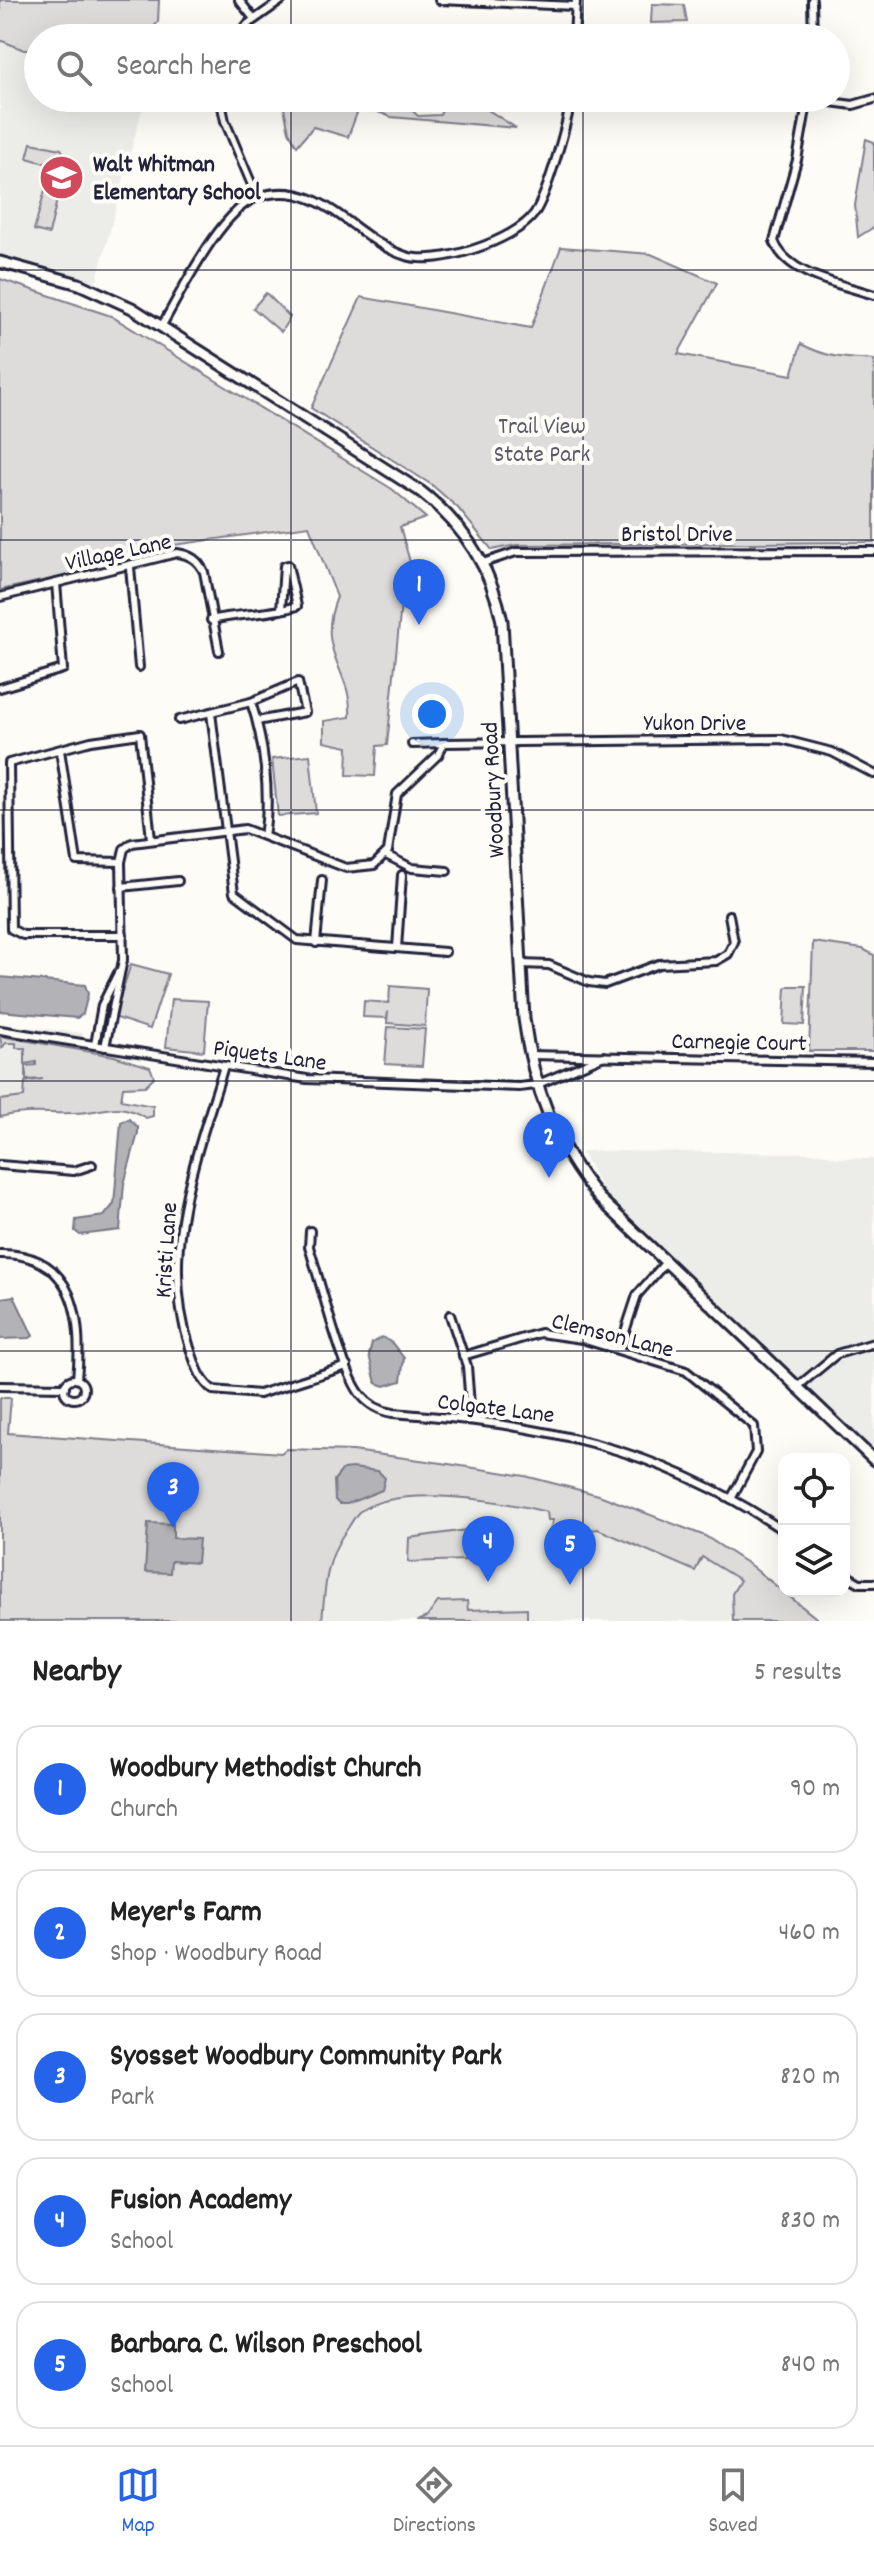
<!DOCTYPE html>
<html lang="en">
<head>
<meta charset="utf-8">
<style>
  :root { --surface:#fff; --page:#f6f6f6; --text:#222; --muted:#767676; --line:#e0e0e0; --accent:#2563eb }
  body { margin:0; font-family:Dekko,sans-serif; background:var(--page); color:var(--text) }
  .controls { position:absolute; right:24px; bottom:24px; display:grid; overflow:hidden; border-radius:16px; box-shadow:0 8px 32px #0002 }
  .controls button { width:72px; height:72px; display:grid; place-items:center; padding:0; border:0; border-bottom:2px solid var(--line); background:var(--surface); color:var(--text); font:40px sans-serif }
  .you { position:absolute; left:432px; top:714px; width:28px; height:28px; margin:-20px; border:6px solid #fff; border-radius:50%; background:#1a73e8; box-shadow:0 0 0 12px #1a73e833 }
  .badge { display:grid; place-items:center; width:52px; height:52px; border-radius:50%; background:var(--accent); color:#fff; font-size:26px; font-weight:700 }
  .pin { position:absolute; translate:-50% -66px; filter:drop-shadow(0 2px 4px #0008) }
  .pin::after { content:''; position:absolute; top:42px; width:28px; height:24px; background:inherit; clip-path:polygon(0 0,100% 0,50% 100%) }
  .list { margin:0; padding:0; list-style:none }
  h2 { display:flex; justify-content:space-between; align-items:center; height:104px; margin:0; padding:0 32px; font-size:34px }
  h2 small { font-size:26px; font-weight:400; color:var(--muted) }
  .list li { display:grid; grid-template-columns:52px 1fr auto; gap:24px; align-items:center; box-sizing:border-box; height:128px; margin:0 16px 16px; padding:0 16px; border:2px solid var(--line); border-radius:24px }
  .list b { display:block; font-size:30px; white-space:nowrap }
  .list p { margin:0; font-size:26px; white-space:nowrap; color:var(--muted) }
  .list em { font-size:26px; font-style:normal; color:var(--muted) }
  .icon { flex:none; width:44px; height:44px; fill:none; stroke:currentColor; stroke-width:2; stroke-linecap:round; stroke-linejoin:round }
  .map { position:relative; flex:none; width:874px; height:1621px; overflow:hidden }
  .search { position:absolute; background:var(--surface); box-shadow:0 8px 32px #0002; left:24px; right:24px; top:24px; height:88px; display:flex; align-items:center; gap:20px; box-sizing:border-box; padding:0 28px; border-radius:44px; color:var(--muted); font-size:30px }
  .sheet { height:824px; background:var(--surface) }
  nav { display:flex; justify-content:space-around; align-items:center; box-sizing:border-box; height:112px; border-top:2px solid var(--line); background:var(--surface); font-size:22px; color:var(--muted) }
  nav a { display:grid; justify-items:center; gap:4px }
  nav .on { color:var(--accent) }
  .map>svg:first-child { display:block }
  .built { fill:#ecece9 }
  .green { fill:#dddcdb; stroke:#807f8b; stroke-width:2 }
  .water { fill:#b2b2b7; stroke:#787885; stroke-width:2 }
  .lines { fill:none; stroke-linecap:round; stroke-linejoin:round }
  .street-casing { stroke:#22223b; stroke-width:12 }
  .secondary-casing { stroke:#22223b; stroke-width:15 }
  .street { stroke:#fdfcf7; stroke-width:6 }
  .secondary { stroke:#fdfcf7; stroke-width:9 }
  .grid { fill:none; stroke:#22223b; stroke-width:2; stroke-opacity:0.55 }
  .labels { text-anchor:middle; stroke-width:8; stroke-linejoin:round; paint-order:stroke }
  .poi-label { font-size:24px; font-weight:bold; fill:#22223b; stroke:#fdfcf7; text-anchor:start }
  .park-label { font-size:24px; fill:#5a5a6b; stroke:#fdfcf7 }
  .street-label { font-size:24px; fill:#22223b; stroke:#fdfcf7 }
</style>
</head>
<body>
<div class="map">
<svg width="874" height="1621" viewBox="0 0 874 1621">
  <rect width="100%" height="100%" fill="#fdfcf7"/>
  <filter id="ink" filterUnits="userSpaceOnUse"><feTurbulence type="fractalNoise" baseFrequency=".0125" numOctaves="2"/><feDisplacementMap in="SourceGraphic" scale="16" xChannelSelector="R" yChannelSelector="G"/><feConvolveMatrix kernelMatrix="1 2 1 2 8 2 1 2 1" color-interpolation-filters="sRGB"/></filter>
  <g filter="url(#ink)">
    <g class="built">
      <polygon points="0,40 24,50 38,50 38,98 145,98 96,283 0,255"/>
      <polygon points="0,1024 83,1033 65,1099 0,1108"/>
      <polygon points="581,1151 822,1153 837,1158 874,1159 874,1458 648,1244 603,1191"/>
      <polygon points="405,1496 462,1497 518,1505 571,1518 612,1535 701,1557 740,1580 732,1594 733,1621 322,1621 328,1563 337,1540 359,1512"/>
    </g>
    <g class="green">
      <polygon points="0,0 159,0 158,22 145,38 38,38 38,50 24,50 0,40"/>
      <polygon points="652,4 684,5 687,22 651,23"/>
      <polygon points="282,98 405,98 406,105 418,116 440,115 447,98 482,100 482,106 516,128 391,117 360,105 348,137 313,127 297,146 289,132"/>
      <polygon points="866,139 874,142 874,227 858,237 855,205"/>
      <polygon points="31,143 61,149 72,166 64,170 49,234 34,230 52,165 27,158"/>
      <path d="M561 247 651 254 717 283 678 354 792 375 801 344C828 358 843 358 874 360V542L516 545 492 550 458 508 432 485 311 408 361 297 531 328Z"/>
      <path d="M0 279 111 316 392 489 426 518 400 527 412 569 403 584 387 745 377 746 375 776 347 775 348 747 324 742V721L350 717C353 670 314 653 337 597L309 526 95 556 97 569 0 590Z"/>
      <polygon points="266,293 290,317 281,332 253,308"/>
      <polygon points="310,755 316,813 278,816 272,759"/>
      <polygon points="813,942 863,949 874,955 874,1051 809,1051"/>
      <polygon points="131,964 168,974 150,1029 114,1017"/>
      <polygon points="390,986 427,989 425,1026 387,1023 388,1011 387,1018 363,1017 364,1001 389,1003"/>
      <polygon points="789,986 806,986 804,1025 784,1024 786,988"/>
      <polygon points="171,999 208,1001 204,1051 166,1047"/>
      <polygon points="388,1027 425,1029 422,1066 385,1064"/>
      <path d="M0 1036 114 1056 150 1067 154 1077 145 1086 123 1087 121 1100 153 1106V1116L146 1118C115 1099 106 1113 74 1113 48 1114 26 1110 0 1117V1100L24 1097 25 1082 43 1079 26 1080V1066L36 1065V1062L25 1064V1048H16V1043H6L2 1048Z"/>
      <path d="M0 1398H11L8 1433 281 1453 286 1449 353 1451 442 1463 525 1476 599 1495 705 1536 750 1565 820 1621H733L732 1594 740 1580 702 1557 695 1571 598 1529 577 1532 578 1528C567 1523 557 1528 549 1535L553 1520H548L547 1512C503 1501 398 1483 359 1512 355 1516 351 1523 348 1528 326 1556 325 1586 322 1621H0Z"/>
      <polygon points="467,1530 466,1560 408,1562 409,1538"/>
      <polygon points="467,1601 468,1610 527,1608 527,1621 417,1621 427,1617 438,1602"/>
    </g>
    <g class="water">
      <polygon points="0,977 85,985 88,994 83,1014 77,1018 0,1011"/>
      <polygon points="129,1119 138,1127 138,1133 124,1184 120,1230 80,1235 75,1231 76,1220 104,1216 114,1204 121,1122"/>
      <polygon points="14,1296 33,1336 30,1338 0,1339 0,1298"/>
      <polygon points="382,1337 392,1343 404,1358 401,1381 385,1386 376,1383 369,1355 372,1343"/>
      <polygon points="352,1468 378,1471 385,1478 382,1490 347,1504 339,1504 335,1500 334,1480 343,1469"/>
      <polygon points="148,1523 173,1524 173,1538 199,1539 197,1563 171,1561 170,1573 145,1572"/>
    </g>
    <g class="lines">
      <defs>
        <g id="street">
          <polyline points="239,0 254,19"/>
          <polyline points="439,0 575,6"/>
          <polyline points="812,0 813,38"/>
          <polyline points="236,38 248,24 282,0"/>
          <polyline points="574,38 576,0"/>
          <polyline points="220,98 225,121 257,197"/>
          <path d="M808 98 797 160 774 241C787 276 842 284 874 295"/>
          <polyline points="808,99 853,105 874,99"/>
          <path d="M161 327C181 293 221 209 258 197 320 176 354 240 406 256 438 266 514 241 534 214 547 196 568 121 571 98"/>
          <polyline points="483,563 516,552 874,551"/>
          <polyline points="130,567 139,667"/>
          <path d="M0 597 177 553C191 555 198 560 204 572L219 651"/>
          <path d="M211 620C239 613 269 615 297 606L288 565 284 566 281 610"/>
          <polyline points="0,688 63,669 56,583"/>
          <path d="M251 702C264 741 271 795 264 836"/>
          <polyline points="211,713 234,893 297,940 445,952"/>
          <polyline points="179,720 251,702 298,682 305,712 257,721"/>
          <polyline points="412,744 444,743"/>
          <polyline points="60,750 77,861 121,862"/>
          <polyline points="386,855 412,868 447,871"/>
          <polyline points="121,887 178,881"/>
          <polyline points="123,935 23,935 11,929 9,763 91,741 140,734 151,839"/>
          <polyline points="316,943 322,880"/>
          <polyline points="397,948 402,875"/>
          <polyline points="521,964 549,965 589,982 605,984 659,964 716,961 728,954 734,942 729,915"/>
          <polyline points="0,1030 307,1079 519,1087 536,1085 604,1056"/>
          <polyline points="95,1045 102,1005 118,973"/>
          <polyline points="105,1047 123,960 121,862 124,849 132,843 245,829 346,868 374,865 388,851 397,794 438,755 444,743 781,739 832,752 874,774"/>
          <polyline points="529,1055 874,1062"/>
          <path d="M224 1066C196 1158 158 1252 190 1348 196 1365 199 1379 213 1390L259 1394 347 1366"/>
          <polyline points="0,1165 74,1171 92,1165"/>
          <path d="M310 1231 309 1247C320 1280 342 1372 361 1395 369 1405 381 1411 393 1413 542 1424 657 1446 784 1531"/>
          <path d="M0 1254C75 1253 83 1319 77 1379"/>
          <polyline points="450,1315 467,1366 471,1419"/>
          <polyline points="619,1350 637,1295 665,1263"/>
          <polyline points="463,1356 540,1333 582,1339 686,1371 754,1426 756,1452 731,1499"/>
          <circle cx="74" cy="1389" r="10"/>
          <polyline points="0,1386 65,1387"/>
          <polyline points="796,1388 837,1354 874,1343"/>
          <polyline points="844,1574 860,1583 874,1583"/>
        </g>
        <path id="secondary" d="M0 262 79 284 132 308 420 491C463 524 491 567 502 621L524 1019C533 1087 555 1145 599 1198L874 1460"/>
      </defs>
      <use href="#street" class="street-casing"/>
      <use href="#secondary" class="secondary-casing"/>
      <use href="#street" class="street"/>
      <use href="#secondary" class="secondary"/>
    </g>
  </g>
  <path class="grid" d="M291 0V38M583 0V38M291 98V1621M583 98V1621M0 270H874M0 540H874M0 810H874M0 1081H874M0 1351H874"/>
  <defs>
    <symbol id="school-disc" viewBox="-11 -11 22 22"><circle r="9.5" fill="#d1495b" stroke="#fdfcf7"/><path d="M0-5L7-2L0 1L-7-2ZM-4 1L0 2.5L4 1V4Q0 6-4 4Z" fill="#fff"/></symbol>
  </defs>
  <g fill-rule="evenodd">
    <use href="#school-disc" x="36" y="152" width="51" height="51"/>
  </g>
  <g class="labels">
    <g class="poi-label">
      <text x="93" y="171">Walt Whitman<tspan x="93" dy="28">Elementary School</tspan></text>
    </g>
    <g class="park-label">
      <text x="542" y="433">Trail View<tspan x="542" dy="28">State Park</tspan></text>
    </g>
    <g class="street-label">
      <text x="677" y="541">Bristol Drive</text>
      <text transform="translate(118 551) rotate(-12)" y="8">Village Lane</text>
      <text x="695" y="730">Yukon Drive</text>
      <text transform="translate(492 790) rotate(-93)" y="8">Woodbury Road</text>
      <text transform="translate(739 1041) rotate(1)" y="8">Carnegie Court</text>
      <text transform="translate(270 1054) rotate(8)" y="8">Piquets Lane</text>
      <text transform="translate(165 1250) rotate(-86)" y="8">Kristi Lane</text>
      <text transform="translate(613 1334) rotate(14)" y="8">Clemson Lane</text>
      <text transform="translate(496 1407) rotate(7)" y="8">Colgate Lane</text>
    </g>
  </g>
</svg>
<div class="controls">
<button><svg class="icon" aria-label="locate" viewBox="0 0 24 24"><circle cx="12" cy="12" r="6"/><path d="M12 2v4M12 18v4M2 12h4M18 12h4"/></svg></button>
<button><svg class="icon" aria-label="layers" viewBox="0 0 24 24"><path d="M12 4l9 5-9 5-9-5zM3 14l9 5 9-5"/></svg></button>
</div>
<div class="you"></div>
<div class="pin badge" style="left:419px;top:625px">1</div>
<div class="pin badge" style="left:549px;top:1178px">2</div>
<div class="pin badge" style="left:173px;top:1528px">3</div>
<div class="pin badge" style="left:488px;top:1582px">4</div>
<div class="pin badge" style="left:570px;top:1585px">5</div>
<div class="search"><svg class="icon" aria-label="search" viewBox="0 0 24 24"><circle cx="10" cy="10" r="6"/><path d="M15 15l6 6"/></svg>Search here</div>
</div>
<section class="sheet">
<h2>Nearby<small>5 results</small></h2>
<ul class="list">
<li><span class="badge">1</span><div><b>Woodbury Methodist Church</b><p>Church</p></div><em>90 m</em></li>
<li><span class="badge">2</span><div><b>Meyer's Farm</b><p>Shop · Woodbury Road</p></div><em>460 m</em></li>
<li><span class="badge">3</span><div><b>Syosset Woodbury Community Park</b><p>Park</p></div><em>820 m</em></li>
<li><span class="badge">4</span><div><b>Fusion Academy</b><p>School</p></div><em>830 m</em></li>
<li><span class="badge">5</span><div><b>Barbara C. Wilson Preschool</b><p>School</p></div><em>840 m</em></li>
</ul>
</section>
<nav>
<a class="on"><svg class="icon" aria-label="map" viewBox="0 0 24 24"><path d="M3 6l6-2 6 2 6-2v14l-6 2-6-2-6 2zM9 4v14M15 6v14"/></svg>Map</a>
<a><svg class="icon" aria-label="directions" viewBox="0 0 24 24"><path d="M12 3l9 9-9 9-9-9zM9 14v-3h6M13 9l2 2-2 2"/></svg>Directions</a>
<a><svg class="icon" aria-label="saved" viewBox="0 0 24 24"><path d="M7 4h10v16l-5-4-5 4z"/></svg>Saved</a>
</nav>
</body>
</html>
